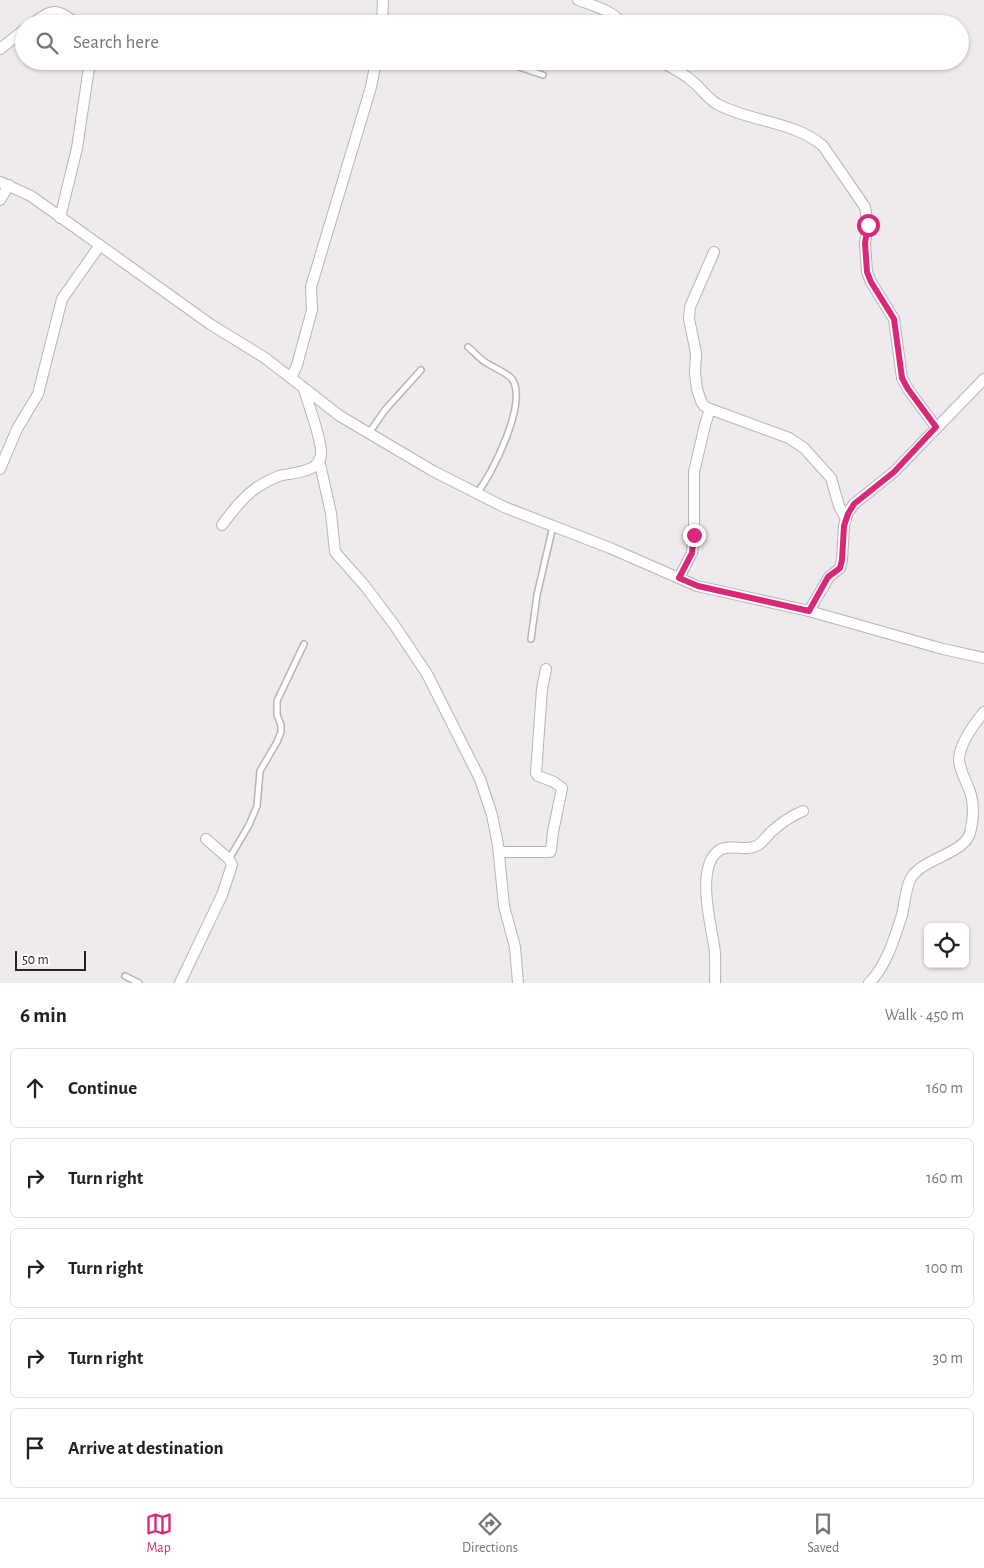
<!DOCTYPE html>
<html lang="en">
<head>
<meta charset="utf-8">
<style>
  :root { --surface:#fff; --page:#f2f2f2; --text:#202124; --muted:#757577; --line:#e0e0e0; --accent:#db2777 }
  body { margin:0; font-family:"Alegreya Sans",sans-serif; background:var(--page); color:var(--text) }
  .controls { position:absolute; right:15px; bottom:15px; display:grid; overflow:hidden; border-radius:8px; box-shadow:0 1px 4px #0004 }
  .controls button { width:45px; height:45px; display:grid; place-items:center; padding:0; border:0; border-bottom:1px solid var(--line); background:var(--surface); color:var(--text); font:25px sans-serif }
  .scale { position:absolute; left:15px; bottom:12px; width:71px; box-sizing:border-box; padding-left:5px; border:2px solid #252425; border-top:0; font-size:14px; line-height:18px; white-space:nowrap; color:#252425; -webkit-text-stroke:4px #fff; paint-order:stroke }
  .stop { position:absolute; width:15px; height:15px; margin:-11px; border:4px solid #db2777; border-radius:50%; background:#fff }
  .stop.end { background:#db2777; border-color:#fff; box-shadow:0 1px 5px #0008 }
  .list { margin:0; padding:0; list-style:none }
  h2 { display:flex; justify-content:space-between; align-items:center; height:65px; margin:0; padding:0 20px; font-size:21px }
  h2 small { font-size:16px; font-weight:400; color:var(--muted) }
  .list li { display:grid; grid-template-columns:32px 1fr auto; gap:15px; align-items:center; box-sizing:border-box; height:80px; margin:0 10px 10px; padding:0 10px; border:1px solid var(--line); border-radius:8px }
  .list b { display:block; font-size:19px; white-space:nowrap }
  .list em { font-size:16px; font-style:normal; color:var(--muted) }
  .icon { flex:none; width:28px; height:28px; fill:none; stroke:currentColor; stroke-width:2; stroke-linecap:round; stroke-linejoin:round }
  .map { position:relative; flex:none; width:984px; height:983px; overflow:hidden }
  .search { position:absolute; background:var(--surface); box-shadow:0 1px 4px #0004; left:15px; right:15px; top:15px; height:55px; display:flex; align-items:center; gap:12px; box-sizing:border-box; padding:0 18px; border-radius:28px; color:var(--muted); font-size:19px }
  .sheet { height:515px; background:var(--surface) }
  nav { display:flex; justify-content:space-around; align-items:center; box-sizing:border-box; height:70px; border-top:1px solid var(--line); background:var(--surface); font-size:14px; color:var(--muted) }
  nav a { display:grid; justify-items:center; gap:2px }
  nav .on { color:var(--accent) }
  .map>svg:first-child { display:block }
  .lines { fill:none; stroke-linecap:round; stroke-linejoin:round }
  .service-casing { stroke:#b7b4b6; stroke-width:8 }
  .minor-casing { stroke:#b7b4b6; stroke-width:12 }
  .service { stroke:#fff; stroke-width:5 }
  .minor { stroke:#fff; stroke-width:10 }
  .route { stroke:#db2777; stroke-width:6 }
</style>
</head>
<body>
<div class="map">
<svg width="984" height="983" viewBox="0 0 984 983">
  <rect width="100%" height="100%" fill="#eeeaed"/>
  <g class="lines">
    <defs>
      <g id="service">
        <polyline points="501,61 543,75"/>
        <path d="M468 347C474 352 479 358 485 362 492 367 508 373 512 379 528 402 493 473 477 493"/>
        <polyline points="369,433 385,410 421,370"/>
        <polyline points="531,639 537,595 553,526"/>
        <polyline points="229,859 249,825 257,806 260,771 277,742 281,732 281,725 277,715 277,701 304,644"/>
        <polyline points="125,976 139,983"/>
      </g>
      <g id="minor">
        <path d="M578 0C594 6 612 10 623 24"/>
        <path d="M32 24C53 8 56 8 77 24"/>
        <polyline points="382,24 383,0"/>
        <polyline points="0,49 24,30"/>
        <polyline points="376,61 371,87 311,287 312,310 297,365 291,378 340,416 433,471 504,507 610,548 697,586 809,611 943,649 984,658"/>
        <path d="M659 61C671 67 682 72 692 81 701 88 707 98 717 104 750 122 794 121 823 146L865 207 868 225 865 243 867 272 871 282 894 319 902 378 908 389 936 427"/>
        <polyline points="0,182 31,196 210,324 265,358 291,378"/>
        <polyline points="0,200 9,185"/>
        <polyline points="60,218 77,148 90,61"/>
        <polyline points="714,252 690,307 689,319 696,353 695,374 697,389 701,401 704,406 710,409 789,438 804,448 831,478 839,506 846,519"/>
        <polyline points="319,460 331,513 335,552 365,586 395,626 427,674 480,779 492,815 498,845 504,906 515,947 518,983"/>
        <polyline points="0,469 17,429 38,394 62,299 100,245"/>
        <path d="M222 525C232 512 242 498 256 488 262 484 271 479 279 476 294 472 322 473 321 452 321 437 308 404 304 389"/>
        <polyline points="679,578 692,553 694,535 694,472 705,425 710,409"/>
        <polyline points="809,611 829,577 840,568 842,560 844,526 847,514 854,504 894,472 984,379"/>
        <polyline points="499,852 550,852 551,850 553,832 562,788 554,782 538,776 536,773 542,689 546,669"/>
        <polyline points="180,983 222,895 232,865 229,859 206,839"/>
        <path d="M715 983C715 970 716 957 714 945 710 922 697 869 717 852 728 842 745 853 758 845 763 842 767 836 771 832 781 823 791 816 803 811"/>
        <path d="M869 983C886 967 895 937 902 915 905 903 905 889 911 878 923 858 964 854 970 833 973 821 974 806 971 795 968 783 959 771 959 759 960 742 974 724 984 712"/>
      </g>
    </defs>
    <use href="#service" class="service-casing"/>
    <use href="#minor" class="minor-casing"/>
    <use href="#service" class="service"/>
    <use href="#minor" class="minor"/>
  </g>
  <g class="lines">
    <polyline class="route" points="694,535 692,553 679,578 698,586 809,611 828,577 840,568 842,560 844,526 848,514 854,504 894,472 936,427 908,389 902,378 894,319 871,282 867,272 865,243 868,225"/>
  </g>
</svg>
<div class="controls">
<button><svg class="icon" aria-label="locate" viewBox="0 0 24 24"><circle cx="12" cy="12" r="6"/><path d="M12 2v4M12 18v4M2 12h4M18 12h4"/></svg></button>
</div>
<div class="scale">50 m</div>
<div class="stop" style="left:868px;top:225px"></div>
<div class="stop end" style="left:694px;top:535px"></div>
<div class="search"><svg class="icon" aria-label="search" viewBox="0 0 24 24"><circle cx="10" cy="10" r="6"/><path d="M15 15l6 6"/></svg>Search here</div>
</div>
<section class="sheet">
<h2>6 min<small>Walk · 450 m</small></h2>
<ul class="list">
<li><svg class="icon" aria-label="ahead" viewBox="0 0 24 24"><path d="M12 20V5M6 11l6-6 6 6"/></svg><div><b>Continue</b></div><em>160 m</em></li>
<li><svg class="icon" aria-label="right" viewBox="0 0 24 24"><path d="M7 20v-9h11M14 6l5 5-5 5"/></svg><div><b>Turn right</b></div><em>160 m</em></li>
<li><svg class="icon" aria-label="right" viewBox="0 0 24 24"><path d="M7 20v-9h11M14 6l5 5-5 5"/></svg><div><b>Turn right</b></div><em>100 m</em></li>
<li><svg class="icon" aria-label="right" viewBox="0 0 24 24"><path d="M7 20v-9h11M14 6l5 5-5 5"/></svg><div><b>Turn right</b></div><em>30 m</em></li>
<li><svg class="icon" aria-label="arrive" viewBox="0 0 24 24"><path d="M6 21V4h12l-3 4 3 4H6"/></svg><div><b>Arrive at destination</b></div></li>
</ul>
</section>
<nav>
<a class="on"><svg class="icon" aria-label="map" viewBox="0 0 24 24"><path d="M3 6l6-2 6 2 6-2v14l-6 2-6-2-6 2zM9 4v14M15 6v14"/></svg>Map</a>
<a><svg class="icon" aria-label="directions" viewBox="0 0 24 24"><path d="M12 3l9 9-9 9-9-9zM9 14v-3h6M13 9l2 2-2 2"/></svg>Directions</a>
<a><svg class="icon" aria-label="saved" viewBox="0 0 24 24"><path d="M7 4h10v16l-5-4-5 4z"/></svg>Saved</a>
</nav>
</body>
</html>
